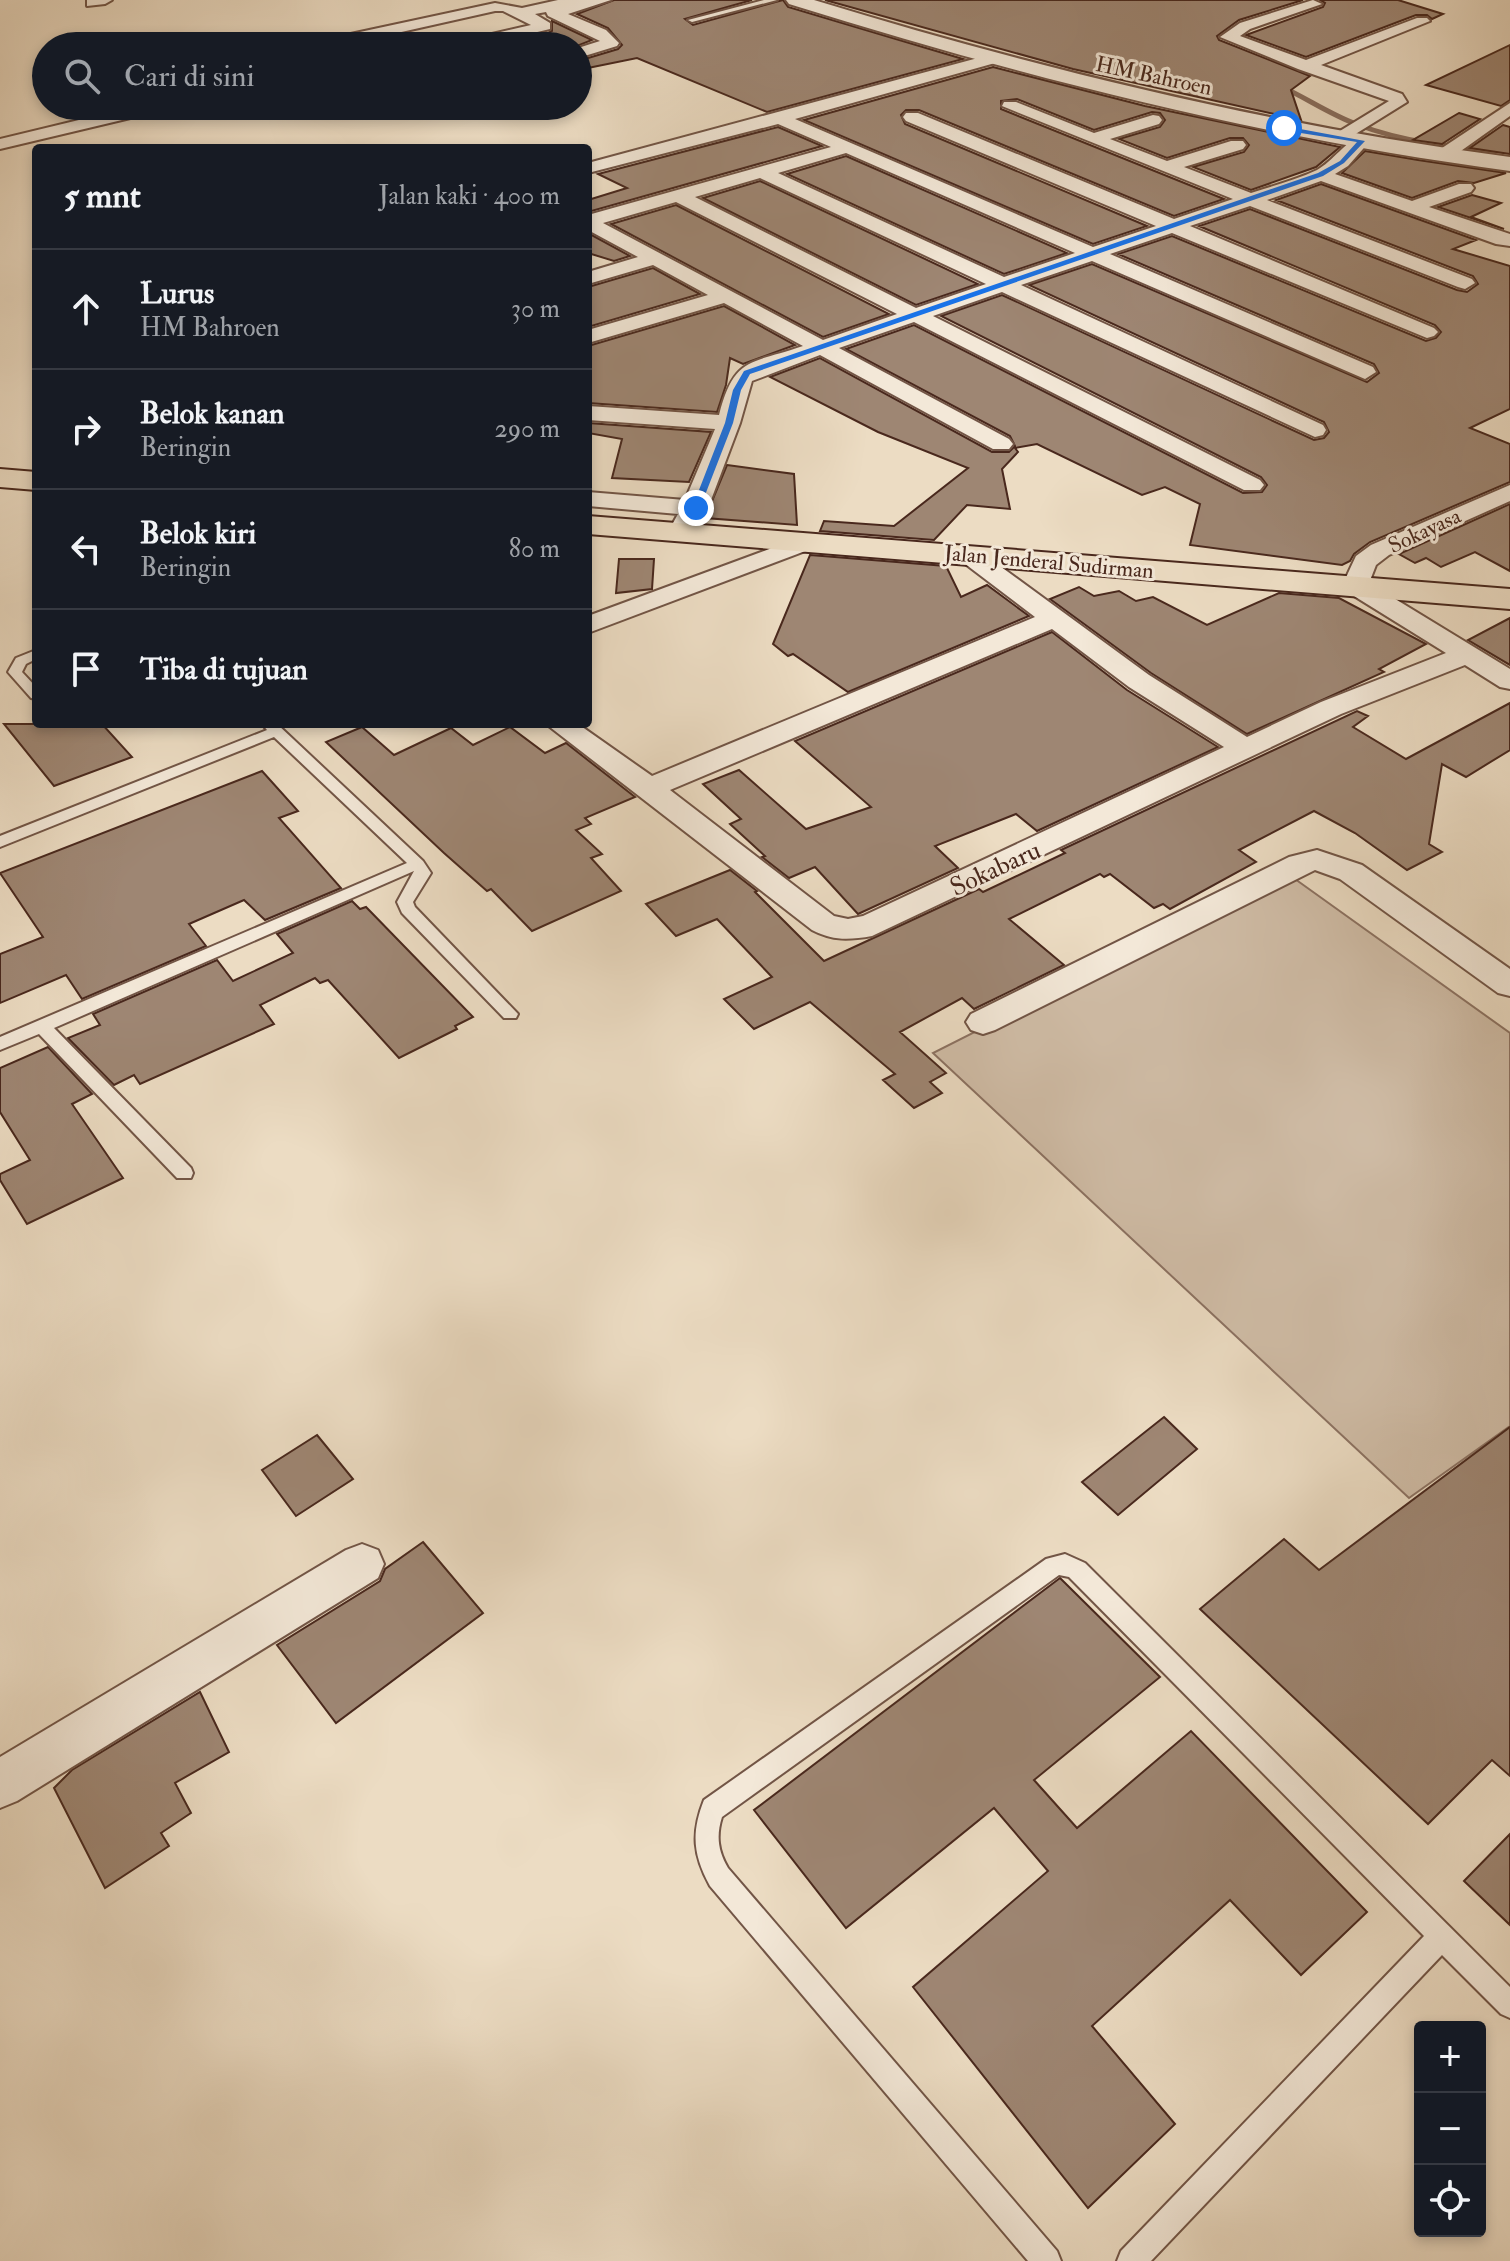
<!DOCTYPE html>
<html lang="id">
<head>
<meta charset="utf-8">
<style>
  :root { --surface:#171b24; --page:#242831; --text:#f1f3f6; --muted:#9ea1a6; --line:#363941 }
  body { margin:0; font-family:"IM FELL Double Pica",serif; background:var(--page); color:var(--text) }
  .controls { position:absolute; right:24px; bottom:24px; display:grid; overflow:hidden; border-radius:8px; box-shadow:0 4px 12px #0003 }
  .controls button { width:72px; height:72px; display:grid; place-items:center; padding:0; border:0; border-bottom:2px solid var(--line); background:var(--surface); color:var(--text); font:40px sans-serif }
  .stop { position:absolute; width:24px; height:24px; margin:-18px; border:6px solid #1a73e8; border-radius:50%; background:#fff }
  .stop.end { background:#1a73e8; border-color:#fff; box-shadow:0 2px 8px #0008 }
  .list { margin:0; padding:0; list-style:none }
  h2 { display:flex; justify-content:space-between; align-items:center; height:104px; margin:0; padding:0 32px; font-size:34px }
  h2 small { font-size:26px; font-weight:400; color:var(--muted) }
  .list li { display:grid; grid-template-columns:52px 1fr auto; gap:24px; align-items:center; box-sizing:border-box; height:120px; padding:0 32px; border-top:2px solid var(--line) }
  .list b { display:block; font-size:30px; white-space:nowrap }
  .list p { margin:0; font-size:26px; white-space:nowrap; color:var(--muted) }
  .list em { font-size:26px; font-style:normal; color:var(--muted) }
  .icon { flex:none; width:44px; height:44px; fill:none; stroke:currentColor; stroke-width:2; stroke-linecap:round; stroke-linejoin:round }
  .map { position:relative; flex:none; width:1510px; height:2261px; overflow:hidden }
  .search { position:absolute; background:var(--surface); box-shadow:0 4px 12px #0003; left:32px; top:32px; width:560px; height:88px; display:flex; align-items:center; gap:20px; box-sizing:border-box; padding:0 28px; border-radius:44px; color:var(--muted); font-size:30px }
  .panel { position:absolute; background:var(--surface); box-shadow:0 4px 12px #0003; left:32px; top:144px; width:560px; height:584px; border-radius:8px }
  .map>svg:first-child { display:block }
  .green { fill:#d0bda7; stroke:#8c7262; stroke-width:2 }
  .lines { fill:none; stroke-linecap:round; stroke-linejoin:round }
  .stream { stroke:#8a6f5f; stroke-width:5 }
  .building { fill:#9e8673; stroke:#49281d; stroke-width:2 }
  .service-casing { stroke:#725546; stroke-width:4 }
  .minor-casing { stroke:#725546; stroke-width:4 }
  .tertiary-casing { stroke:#725546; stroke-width:4 }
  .primary-casing { stroke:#49281d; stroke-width:4 }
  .service { fill:#f3e8d8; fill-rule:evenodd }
  .minor { fill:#f3e8d8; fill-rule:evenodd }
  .tertiary { fill:#f3e8d8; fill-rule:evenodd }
  .primary { fill:#ecdcc3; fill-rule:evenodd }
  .route { fill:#1a73e8 }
  .labels { text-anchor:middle; stroke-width:6; stroke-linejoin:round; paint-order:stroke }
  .far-street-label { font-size:22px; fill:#49281d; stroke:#f3e8d8 }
  .street-label { font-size:26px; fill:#49281d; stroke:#f3e8d8 }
</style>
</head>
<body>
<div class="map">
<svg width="1510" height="2261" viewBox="0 0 1510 2261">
  <rect width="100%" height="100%" fill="#ecdcc3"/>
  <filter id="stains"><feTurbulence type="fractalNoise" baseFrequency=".0025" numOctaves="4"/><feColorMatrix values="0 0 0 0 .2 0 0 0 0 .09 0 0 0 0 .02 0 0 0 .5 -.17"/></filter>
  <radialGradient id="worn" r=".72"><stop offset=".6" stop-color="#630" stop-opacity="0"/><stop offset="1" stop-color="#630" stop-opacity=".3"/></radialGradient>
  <polygon class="green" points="1288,874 1510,1033 1510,1426 1409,1498 933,1053"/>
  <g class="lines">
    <path class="stream" d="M1278 85C1305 97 1329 114 1356 124 1405 143 1458 148 1510 152"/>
  </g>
  <g class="building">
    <polygon points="614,0 752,0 685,19 693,25 783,0 788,7 963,59 767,112 637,58 578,70 578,61 618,49 622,45 608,28 577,14"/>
    <polygon points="825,0 1303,0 1239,20 1217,36 1219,40 1310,76 1291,90 1301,120 1073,69"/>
    <polygon points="1320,0 1398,0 1443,14 1432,19 1427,15 1416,15 1306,57 1246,35 1323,7 1325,3"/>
    <polygon points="552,21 592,40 577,46 548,33 552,31"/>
    <polygon points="1510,45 1510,100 1501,106 1426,85"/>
    <polygon points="993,67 1145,106 1340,147 1316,167 1251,190 1193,167 1244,152 1249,145 1243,138 1230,138 1167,158 1119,139 1160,127 1165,120 1160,113 1152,112 1094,130 1017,99 1001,101 1001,109 1224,199 1174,216 919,110 906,110 901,115 905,124 1147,226 1093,244 804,120"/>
    <polygon points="1459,113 1480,119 1442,144 1413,140"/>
    <polygon points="1503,125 1510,127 1510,154 1470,148"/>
    <polygon points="778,127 822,146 588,212 588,200 627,188 598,174"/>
    <polygon points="1365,151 1418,160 1506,173 1474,183 1458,181 1412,198 1342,173"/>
    <polygon points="846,156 1067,253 1004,274 787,174"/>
    <polygon points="760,181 978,284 916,305 703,198"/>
    <polygon points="1321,184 1476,240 1453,249 1510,266 1510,409 1470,428 1510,444 1510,482 1370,542 1354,554 1350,561 1342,565 1190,545 1200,504 1165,487 1142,495 1037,444 1015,448 1018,452 1002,469 1010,509 967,505 934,540 820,531 824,521 894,526 968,468 878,432 770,377 820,358 992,452 1009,452 1015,446 1010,436 846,349 914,325 1243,493 1262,492 1267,485 1261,477 941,316 1002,295 1314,440 1324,438 1329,432 1324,422 1029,285 1092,264 1367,382 1379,373 1374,364 1118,254 1172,236 1426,341 1436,338 1441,332 1435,325 1199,226 1250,209 1457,290 1467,292 1478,284 1473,276 1276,200"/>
    <polygon points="1472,195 1501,203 1471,217 1504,229 1438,207"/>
    <polygon points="676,205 889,314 823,337 611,224"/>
    <polygon points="588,233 630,256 614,261 588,253"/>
    <polygon points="653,268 700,294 588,327 588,287"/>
    <polygon points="724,306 795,345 743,364 730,358 726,385 717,412 588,403 588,346"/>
    <polygon points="588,423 711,432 689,482 612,478 622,439 588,433"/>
    <polygon points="727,465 794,474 797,525 705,518"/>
    <polygon points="1510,504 1510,571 1475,552 1441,567 1426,558 1415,563 1399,554"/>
    <polygon points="810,555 946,566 961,597 987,585 1029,616 848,692 793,654 788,656 773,644"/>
    <polygon points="619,559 654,559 652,589 616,593"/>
    <polygon points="1079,587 1094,596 1119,591 1136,601 1153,597 1207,625 1279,593 1339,598 1426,644 1379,669 1384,672 1247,734 1151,673 1050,599"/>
    <polygon points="1510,618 1510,665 1468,640"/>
    <polygon points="1052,632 1127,690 1218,747 1037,831 1016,814 935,846 958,868 858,914 815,867 789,878 762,857 765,856 730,824 741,819 703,784 739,770 806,829 871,807 795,741"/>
    <polygon points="1510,703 1510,750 1466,777 1442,764 1429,844 1442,852 1407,870 1355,833 1314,811 1239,850 1256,862 1170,909 1163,904 1154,908 1110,874 1104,877 1100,874 1009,919 1064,965 974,1009 962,998 900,1032 946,1073 930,1082 942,1093 914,1108 883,1080 895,1074 810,1002 754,1029 724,999 772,977 717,919 676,936 646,904 730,870 757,891 755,892 824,961 979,889 983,892 1065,853 1061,850 1357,711 1368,716 1353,727 1406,759"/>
    <polygon points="4,724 102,724 132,757 54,786"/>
    <polygon points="362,727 394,755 451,728 473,745 510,727 545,753 566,743 635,797 585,818 591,824 576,830 602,854 591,858 621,891 532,931 491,889 487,891 444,853 326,742"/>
    <polygon points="262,771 298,811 279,818 341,888 265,920 244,900 189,924 206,946 82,999 66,975 0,1003 0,954 43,937 0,873"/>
    <polygon points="352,901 360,909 366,907 473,1017 455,1026 457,1029 399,1058 328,980 320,983 315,978 260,1005 274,1024 140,1084 134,1075 114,1085 68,1038 100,1025 93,1014 217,960 233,981 293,953 277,934"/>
    <polygon points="48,1047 92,1094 72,1104 123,1178 27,1224 0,1180 0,1174 30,1160 0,1112 0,1068"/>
    <polygon points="1164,1417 1197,1449 1118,1515 1082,1482"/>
    <polygon points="1510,1427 1510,1776 1492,1760 1428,1824 1200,1609 1284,1539 1319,1570"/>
    <polygon points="317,1435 353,1479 296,1516 262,1470"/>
    <polygon points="423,1542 483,1613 336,1723 277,1645 380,1581 385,1569"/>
    <polygon points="1060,1578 1160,1677 1034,1780 1077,1828 1191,1731 1367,1912 1301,1975 1230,1900 1092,2026 1175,2124 1088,2208 913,1987 1048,1871 994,1808 846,1928 754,1810"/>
    <polygon points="200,1692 229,1752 175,1783 191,1813 161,1833 169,1846 105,1888 54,1788 72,1770"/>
    <polygon points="1510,1834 1510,1925 1464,1881"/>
  </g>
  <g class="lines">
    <defs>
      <g id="service">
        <polygon points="764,0 777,0 692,22 688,20"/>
        <polygon points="36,650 36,659 26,664 22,672 36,687 36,699 31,698 8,672 16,658"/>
        <polygon points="262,724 277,724 423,861 431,873 413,902 415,907 518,1014 516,1018 504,1018 402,913 397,902 414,871 54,1028 191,1168 193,1173 191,1178 177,1178 39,1034 0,1050 0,1037 407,863 274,737 0,847 0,836 267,730"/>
        <path d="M1065 1554 1085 1563 1510 1987V2018L1501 2014 1442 1955 1151 2261H1117L1121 2251 1424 1936 1069 1577 1059 1575 722 1817C716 1836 718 1851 728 1868L1057 2251 1061 2261H1028L710 1886C693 1855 691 1833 704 1800L1046 1559Z"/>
      </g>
      <g id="minor">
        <polygon points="87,0 112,0 105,4 87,6"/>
        <polygon points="558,0 611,0 568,14 606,30 619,43 617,46 578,58 578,48 600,41 548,16 546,12 535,14 550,23 550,29 479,46 451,46 453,43 531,25 503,11 495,11 339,46 310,46 318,41 495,3 522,8"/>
        <polygon points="1313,0 1322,4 1250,29 1240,36 1306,60 1417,18 1427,18 1430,21 1321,65 1402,94 1407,102 1341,143 1332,138 1335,134 1389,101 1298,69 1220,37 1240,23"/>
        <path d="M989 55 995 57V63L795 119 1093 247 1156 226 906 121 903 117 906 113H918L1174 219 1233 199 1002 106 1004 102H1016L1094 133 1153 115 1159 116 1162 120 1159 124 1110 139 1167 161 1231 141H1243L1246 145 1243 149 1184 167 1251 193C1272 186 1296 180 1317 170 1332 162 1348 139 1361 136L1370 141 1348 166 1335 174 1412 201 1459 184H1471L1474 188 1471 192 1429 207 1510 234V246L1496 244 1321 181 1267 200 1472 279 1475 283 1465 289 1458 287 1250 206 1190 226 1434 328 1438 332 1434 336 1427 338 1172 233 1110 254 1373 367 1376 372 1365 379 1092 261 1021 285 1323 425 1326 430 1323 435 1315 437 1002 292 933 316 1260 480 1264 485 1260 490H1244L914 322 839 348 1009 439 1013 444 1009 449H993L820 355 752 381 740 423 708 508 689 537H671L668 532 678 514 588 506V492L685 500 715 429 588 420V406L719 415C734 356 751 364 803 346L724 303 588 343V330L708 295 653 265 588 284V272L638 257 588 230V215L831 147 778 124 588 173V163ZM846 153 1075 253 1004 277 778 173ZM760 178 986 284 916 308 695 197ZM676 202 897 314 823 340 603 223Z"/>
        <polygon points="1510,103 1510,116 1451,158 1439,158 1436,154 1439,150"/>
        <polygon points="137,106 166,106 164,110 0,149 0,139"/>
        <path d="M323 106H358C351 114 330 114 323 106Z"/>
        <path d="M1510 485V501L1389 555 1376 565 1369 583 1510 669V689L1500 687 1465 665 1341 714 872 936C849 940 833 941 812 930L546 724H578L652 776 1035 617 960 560 956 555 960 550H978L1149 675 1247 737 1321 702 1446 653 1346 591 1342 586 1356 556 1371 545ZM1052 629 1129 687 1224 747 863 916 848 919 834 916 670 790Z"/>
        <polygon points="807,535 816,537 819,542 816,547 588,633 588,616"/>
        <polygon points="1317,850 1362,865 1510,969 1510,996 1498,993 1340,879 1315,870 995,1030 983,1034 971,1030 966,1022 971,1014 1289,857"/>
        <polygon points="362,1544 378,1550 384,1564 378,1578 17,1801 0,1808 0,1757 346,1550"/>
      </g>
      <path id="tertiary" d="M786 0H814C1043 70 1273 126 1510 157V171C1264 138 1026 78 789 4Z"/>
      <g id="primary">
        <polygon points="0,469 36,472 36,490 0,487"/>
        <polygon points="588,516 1510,589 1510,609 588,534"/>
      </g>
    </defs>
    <use href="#service" class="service-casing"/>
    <use href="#minor" class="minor-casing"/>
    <use href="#tertiary" class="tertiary-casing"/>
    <use href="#primary" class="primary-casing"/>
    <use href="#service" class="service"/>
    <use href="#minor" class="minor"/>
    <use href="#tertiary" class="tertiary"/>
    <use href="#primary" class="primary"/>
  </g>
  <polygon class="route" points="1284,126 1365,141 1344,163 1323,176 750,374 741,390 733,423 700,508 696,510 692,508 725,423 733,390 744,371 1318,173 1340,161 1357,142 1282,130"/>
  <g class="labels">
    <g class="far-street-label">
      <text transform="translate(1154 75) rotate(12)" y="8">HM Bahroen</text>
      <text transform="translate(1424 530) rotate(-25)" y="8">Sokayasa</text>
      <text transform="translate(1049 561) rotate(5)" y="8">Jalan Jenderal Sudirman</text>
    </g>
    <g class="street-label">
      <text transform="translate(995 868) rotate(-25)" y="9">Sokabaru</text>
    </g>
  </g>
  <rect width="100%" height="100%" filter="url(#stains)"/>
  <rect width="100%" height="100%" fill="url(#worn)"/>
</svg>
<div class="controls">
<button>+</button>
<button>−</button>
<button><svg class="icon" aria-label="locate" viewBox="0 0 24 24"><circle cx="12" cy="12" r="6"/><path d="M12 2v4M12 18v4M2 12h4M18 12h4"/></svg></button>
</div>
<div class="stop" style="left:1284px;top:128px"></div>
<div class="stop end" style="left:696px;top:508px"></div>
<div class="search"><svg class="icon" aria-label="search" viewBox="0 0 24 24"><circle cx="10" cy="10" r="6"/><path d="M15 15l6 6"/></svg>Cari di sini</div>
<section class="panel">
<h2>5 mnt<small>Jalan kaki · 400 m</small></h2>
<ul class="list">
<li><svg class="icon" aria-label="ahead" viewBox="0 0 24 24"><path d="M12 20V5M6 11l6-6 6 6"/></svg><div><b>Lurus</b><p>HM Bahroen</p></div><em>30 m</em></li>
<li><svg class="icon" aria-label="right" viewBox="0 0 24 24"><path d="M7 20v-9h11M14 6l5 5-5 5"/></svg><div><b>Belok kanan</b><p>Beringin</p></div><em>290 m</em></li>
<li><svg class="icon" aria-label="left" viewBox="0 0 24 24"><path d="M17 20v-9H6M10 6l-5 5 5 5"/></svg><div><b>Belok kiri</b><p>Beringin</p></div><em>80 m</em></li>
<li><svg class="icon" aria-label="arrive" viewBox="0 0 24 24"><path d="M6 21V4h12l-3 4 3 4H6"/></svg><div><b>Tiba di tujuan</b></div></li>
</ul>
</section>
</div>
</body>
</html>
